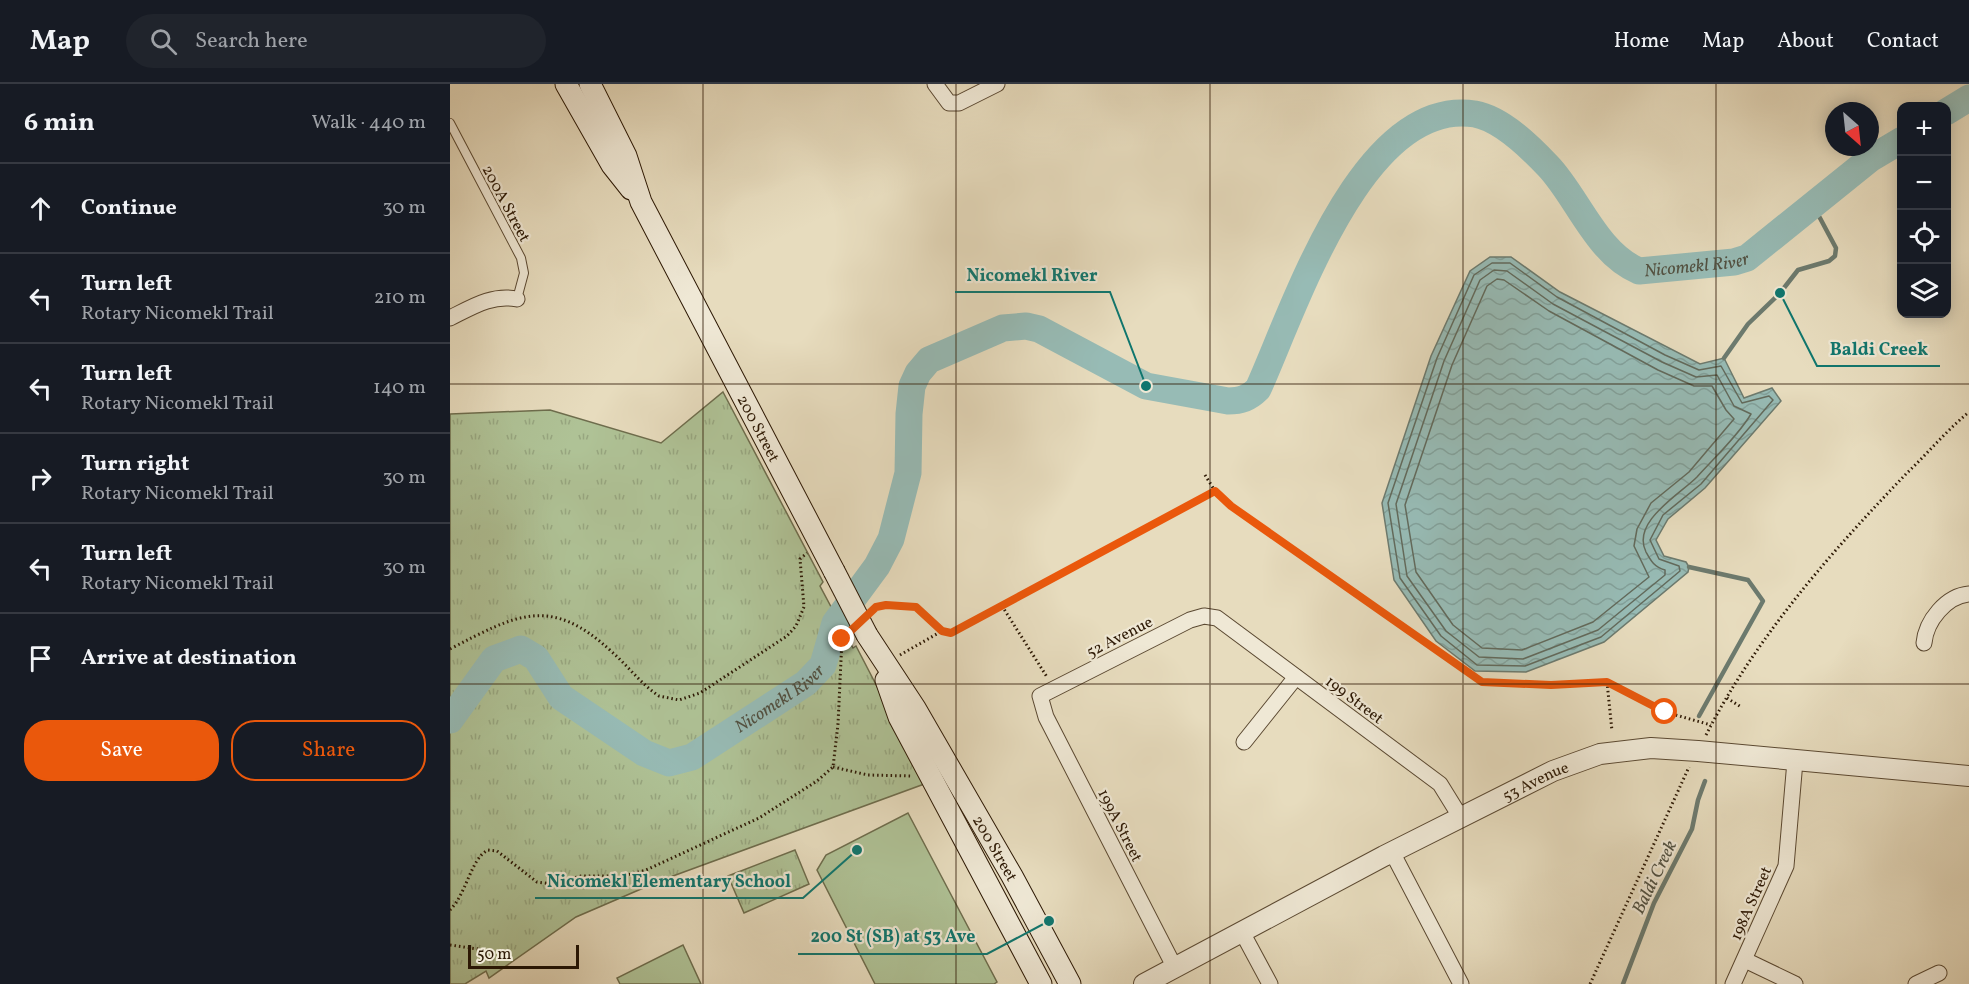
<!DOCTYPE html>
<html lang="en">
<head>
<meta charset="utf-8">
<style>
  :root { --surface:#171b24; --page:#20242c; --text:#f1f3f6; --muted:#9ea1a6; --line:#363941; --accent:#ea580c }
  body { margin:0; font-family:Vollkorn,serif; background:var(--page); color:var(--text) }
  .controls { position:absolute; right:18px; top:18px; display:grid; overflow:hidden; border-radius:12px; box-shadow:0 3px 15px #0003 }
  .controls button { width:54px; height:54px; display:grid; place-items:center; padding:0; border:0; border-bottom:2px solid var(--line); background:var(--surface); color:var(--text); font:30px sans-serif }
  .compass { position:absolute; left:1375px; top:18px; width:54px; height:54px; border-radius:50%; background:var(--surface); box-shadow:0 3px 15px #0003; rotate:153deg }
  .scale { position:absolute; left:18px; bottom:15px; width:111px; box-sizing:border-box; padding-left:6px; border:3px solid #2c1804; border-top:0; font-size:16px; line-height:21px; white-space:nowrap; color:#2c1804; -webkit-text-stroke:4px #efe8d5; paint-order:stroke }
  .stop { position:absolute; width:18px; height:18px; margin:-14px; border:4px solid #ea580c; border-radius:50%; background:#fff }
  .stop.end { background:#ea580c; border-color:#fff; box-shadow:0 2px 6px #0008 }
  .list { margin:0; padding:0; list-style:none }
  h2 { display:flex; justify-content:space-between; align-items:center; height:78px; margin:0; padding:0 24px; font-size:26px }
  h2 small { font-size:20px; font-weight:400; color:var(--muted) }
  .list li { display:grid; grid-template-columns:39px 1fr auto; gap:18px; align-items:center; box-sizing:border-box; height:90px; padding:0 24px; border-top:2px solid var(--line) }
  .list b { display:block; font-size:22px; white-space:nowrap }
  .list p { margin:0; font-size:20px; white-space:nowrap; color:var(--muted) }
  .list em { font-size:20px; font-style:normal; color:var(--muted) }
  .actions { display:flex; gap:12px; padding:18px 24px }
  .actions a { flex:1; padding:14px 0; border:2px solid var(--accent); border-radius:24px; text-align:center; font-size:21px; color:var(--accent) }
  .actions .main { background:var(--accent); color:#fff }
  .icon { flex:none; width:33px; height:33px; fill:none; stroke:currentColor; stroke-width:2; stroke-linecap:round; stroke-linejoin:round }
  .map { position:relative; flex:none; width:1519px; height:900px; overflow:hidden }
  header { display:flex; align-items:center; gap:36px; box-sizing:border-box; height:84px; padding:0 30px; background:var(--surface); border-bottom:2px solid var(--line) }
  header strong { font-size:28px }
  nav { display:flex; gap:33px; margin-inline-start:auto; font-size:21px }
  .search { width:420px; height:54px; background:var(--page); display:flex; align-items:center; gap:15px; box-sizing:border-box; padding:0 21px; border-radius:33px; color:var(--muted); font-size:22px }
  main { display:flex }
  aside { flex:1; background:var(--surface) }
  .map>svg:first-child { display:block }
  .grass { fill:url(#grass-tufts); stroke:#6e6d4d; stroke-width:1.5 }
  .pitch { fill:#afc296; stroke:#6e6d4d; stroke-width:1.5 }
  .water { fill:url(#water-waves); stroke:#6c7a6e; stroke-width:1.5 }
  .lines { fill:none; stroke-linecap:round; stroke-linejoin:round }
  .shore { stroke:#626a5c; stroke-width:1.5 }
  .stream { stroke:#6c7a6e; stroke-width:4.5 }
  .river { stroke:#97bbb5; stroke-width:27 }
  .service-casing { stroke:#5b4932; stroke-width:10 }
  .minor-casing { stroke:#5b4932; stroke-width:17 }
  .tertiary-casing { stroke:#5b4932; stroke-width:22 }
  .secondary-casing { stroke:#2c1804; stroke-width:23 }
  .path { stroke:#2c1804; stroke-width:3; stroke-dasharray:1.5 3; stroke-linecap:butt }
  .service { stroke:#efe8d5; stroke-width:8 }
  .minor { stroke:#efe8d5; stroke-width:15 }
  .tertiary { stroke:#efe8d5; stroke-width:20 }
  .secondary { stroke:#efe8d5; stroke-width:21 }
  .secondary-bridge-casing { stroke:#2c1804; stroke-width:23; stroke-linecap:butt }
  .secondary-bridge { stroke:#efe8d5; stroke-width:21 }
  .route { stroke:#ea580c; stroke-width:8 }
  .grid { fill:none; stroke:#2c1804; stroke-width:1.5; stroke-opacity:0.55 }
  .labels { text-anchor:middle; stroke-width:4.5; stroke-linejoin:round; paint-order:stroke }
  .street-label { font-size:16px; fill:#2c1804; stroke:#efe8d5 }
  .water-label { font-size:18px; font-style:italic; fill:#515142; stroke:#efe8d5 }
  .leader { fill:none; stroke:#0f766e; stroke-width:2 }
  .callout-dot { fill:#0f766e; stroke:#efe8d5; stroke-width:2 }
  .callout-label { font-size:18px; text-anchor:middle; font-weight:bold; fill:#0f766e; stroke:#efe8d5; stroke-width:4.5; stroke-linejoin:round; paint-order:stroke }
</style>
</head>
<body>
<header>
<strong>Map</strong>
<div class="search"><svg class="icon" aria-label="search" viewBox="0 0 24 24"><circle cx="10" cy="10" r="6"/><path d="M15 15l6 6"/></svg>Search here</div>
<nav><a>Home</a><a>Map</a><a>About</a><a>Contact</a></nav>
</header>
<main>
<aside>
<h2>6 min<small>Walk · 440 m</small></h2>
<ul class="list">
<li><svg class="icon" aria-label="ahead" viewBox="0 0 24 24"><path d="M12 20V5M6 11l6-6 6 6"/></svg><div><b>Continue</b></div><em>30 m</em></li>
<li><svg class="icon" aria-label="left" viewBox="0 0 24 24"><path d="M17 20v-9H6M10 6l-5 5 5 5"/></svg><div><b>Turn left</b><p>Rotary Nicomekl Trail</p></div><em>210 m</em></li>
<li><svg class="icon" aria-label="left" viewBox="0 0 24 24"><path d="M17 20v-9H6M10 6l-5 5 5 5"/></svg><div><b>Turn left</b><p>Rotary Nicomekl Trail</p></div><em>140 m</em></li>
<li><svg class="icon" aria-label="right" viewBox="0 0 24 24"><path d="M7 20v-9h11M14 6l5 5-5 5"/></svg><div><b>Turn right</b><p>Rotary Nicomekl Trail</p></div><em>30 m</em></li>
<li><svg class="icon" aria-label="left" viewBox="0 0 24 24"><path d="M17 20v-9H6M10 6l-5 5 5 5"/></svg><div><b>Turn left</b><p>Rotary Nicomekl Trail</p></div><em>30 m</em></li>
<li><svg class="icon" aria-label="arrive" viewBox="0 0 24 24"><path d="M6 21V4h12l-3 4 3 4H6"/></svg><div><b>Arrive at destination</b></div></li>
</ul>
<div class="actions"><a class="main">Save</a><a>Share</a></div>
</aside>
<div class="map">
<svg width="1519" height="900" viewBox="0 0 1519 900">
  <defs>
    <pattern id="grass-tufts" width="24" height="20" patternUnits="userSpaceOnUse" patternTransform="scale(1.5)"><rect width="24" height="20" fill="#afc296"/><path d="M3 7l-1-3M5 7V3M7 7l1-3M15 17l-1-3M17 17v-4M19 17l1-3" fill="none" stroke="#97a680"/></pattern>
    <pattern id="water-waves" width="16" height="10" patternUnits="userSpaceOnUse" patternTransform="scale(1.5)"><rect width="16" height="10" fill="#97bbb5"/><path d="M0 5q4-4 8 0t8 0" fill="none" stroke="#82a09a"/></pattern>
  </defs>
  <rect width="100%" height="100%" fill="#e7dcbe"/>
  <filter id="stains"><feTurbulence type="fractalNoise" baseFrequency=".00333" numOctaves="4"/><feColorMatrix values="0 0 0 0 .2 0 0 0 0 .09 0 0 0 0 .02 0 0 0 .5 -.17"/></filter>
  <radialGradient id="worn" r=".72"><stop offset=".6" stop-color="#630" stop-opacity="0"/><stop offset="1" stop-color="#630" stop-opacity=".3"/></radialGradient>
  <g class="grass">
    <polygon points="273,308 373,498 370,502 403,564 406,562 477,699 212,796 126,833 39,894 36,887 15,900 0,900 0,330 100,326 211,359"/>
    <polygon points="345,766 359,800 294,829 278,792"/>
  </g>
  <g class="pitch">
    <polygon points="458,729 547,898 544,900 425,900 367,786 376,771"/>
    <polygon points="233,861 251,900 170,900 167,894"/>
  </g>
  <polygon class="water" points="1040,173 1061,173 1110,208 1250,280 1274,274 1294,314 1322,304 1331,317 1255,404 1218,435 1206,456 1214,472 1236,478 1239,483 1238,488 1154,558 1076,588 1025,587 986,557 944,496 932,419 981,272 1020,187"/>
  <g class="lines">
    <g class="shore">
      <polygon points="1042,179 1060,179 1107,213 1215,271 1249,286 1271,282 1292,319 1319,312 1323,316 1251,400 1213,431 1200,456 1209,475 1229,482 1230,487 1151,553 1075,582 1027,581 991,552 950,494 938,419 987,274 1024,191"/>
      <path d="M1044 186 1057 187 1103 220 1212 278 1246 293 1267 291 1284 322 1301 330C1288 352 1264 374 1247 393 1229 411 1181 438 1196 468 1201 477 1204 483 1215 486V491L1148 546 1073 575 1029 573 996 547 957 492 946 420 994 277 1030 196Z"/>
      <polygon points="1047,195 1054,196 1099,227 1208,286 1244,302 1262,302 1276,326 1284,335 1239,388 1201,419 1187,445 1184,462 1199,493 1143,538 1072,566 1032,564 1003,541 966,488 955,421 1002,281 1037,202"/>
    </g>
    <g class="stream">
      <polyline points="1274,274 1298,240 1330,209 1348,186 1379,177 1385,172 1386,164 1363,121"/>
      <polyline points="1239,483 1298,496 1313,517 1249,632"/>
      <polyline points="1173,900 1204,819 1242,745 1248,716 1255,697"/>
    </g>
    <g class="river">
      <polyline points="1496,28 1519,14"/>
      <path id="s1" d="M0 636 44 575 71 565 86 574 111 613 194 669 219 679 242 673 356 599 373 581 385 539 427 482 441 455 458 389 459 330 462 302 468 289 479 276 553 244 576 242 589 245 696 302 778 317C791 317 799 314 808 305 844 226 912 12 1025 30 1052 35 1080 63 1098 82 1127 112 1146 169 1189 187L1284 178 1297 174 1420 75 1452 56"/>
    </g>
    <defs>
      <polyline id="service" points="0,39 71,174 74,189 67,215"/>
      <g id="minor">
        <polyline points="485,0 499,19 509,19 547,0"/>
        <path d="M0 234C22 223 42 210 67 215"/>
        <path d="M1474 559C1476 537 1496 512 1519 510"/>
        <polyline points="794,658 846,593"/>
        <polyline points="942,768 1011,900"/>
        <polyline points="792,848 820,900"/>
        <polyline points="1295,876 1345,900"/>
        <polyline points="725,884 596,633 590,612 740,536 754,532 767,534 990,700 1011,734"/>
        <polyline points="1283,900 1336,782 1345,677"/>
        <polyline points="1466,900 1489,889"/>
      </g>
      <g id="tertiary">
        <path id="s2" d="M694 900 934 772 1103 687 1150 670 1201 664 1248 667 1519 692"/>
      </g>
      <g id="secondary">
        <polyline points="116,0 162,81 181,105"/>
        <path id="s3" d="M140 0 176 72 191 118 384 487"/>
        <path id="s4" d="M417 551 465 624 562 792 620 900"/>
        <polyline points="436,596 449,633 591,900"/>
      </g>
    </defs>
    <use href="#service" class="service-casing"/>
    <use href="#minor" class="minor-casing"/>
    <use href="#tertiary" class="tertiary-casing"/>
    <use href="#secondary" class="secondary-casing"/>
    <g class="path">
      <polyline points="755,391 765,407 781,422 1032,598 1101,601 1157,598 1215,628 1261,641"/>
      <polyline points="552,522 597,593"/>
      <polyline points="424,525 436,521 467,523 492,547"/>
      <path d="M0 565C66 531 100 510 162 568 178 582 191 600 209 612L229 616 250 609 337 552 346 542 354 523 350 475 357 469"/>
      <polyline points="450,571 492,547 501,549 519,541 765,407"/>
      <polyline points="1157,598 1162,647"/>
      <polyline points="1277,614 1291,623"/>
      <path d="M1256 651C1306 553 1382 467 1457 389 1478 369 1497 346 1519 328"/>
      <polyline points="383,683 418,691 461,692"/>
      <path d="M0 826C17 809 21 774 38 766L47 767 87 798 102 800 131 792H174L196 786 309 734 367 697 383 683 388 640 392 555 397 551"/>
      <polyline points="0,861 28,865"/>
      <polyline points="1140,900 1239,683"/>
    </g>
    <use href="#service" class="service"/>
    <use href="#minor" class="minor"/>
    <use href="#tertiary" class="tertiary"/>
    <use href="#secondary" class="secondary"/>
    <defs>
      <polyline id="secondary-bridge" points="384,487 417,551"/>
    </defs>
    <use href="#secondary-bridge" class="secondary-bridge-casing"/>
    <use href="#secondary-bridge" class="secondary-bridge"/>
  </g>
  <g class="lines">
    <polyline class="route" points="392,555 426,523 436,521 466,523 492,547 501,549 765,407 781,422 1032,598 1101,601 1157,598 1215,628"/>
  </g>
  <path class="grid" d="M253 0V900M506 0V900M760 0V900M1013 0V900M1266 0V900M0 300H1519M0 600H1519"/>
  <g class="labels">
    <g class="street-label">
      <text transform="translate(57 119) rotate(62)" y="6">200A Street</text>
      <text dy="6" stroke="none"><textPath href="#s3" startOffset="384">200 Street</textPath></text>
      <text transform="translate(669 552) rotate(-27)" y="6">52 Avenue</text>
      <text transform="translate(905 615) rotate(37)" y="6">199 Street</text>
      <text dy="6" stroke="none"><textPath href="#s2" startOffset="441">53 Avenue</textPath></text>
      <text transform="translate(671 741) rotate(63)" y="6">199A Street</text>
      <text dy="6" stroke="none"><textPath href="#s4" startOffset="249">200 Street</textPath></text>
      <text transform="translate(1300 819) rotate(-66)" y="6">198A Street</text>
    </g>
    <g class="water-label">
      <text dy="6" stroke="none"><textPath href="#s1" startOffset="1828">Nicomekl River</textPath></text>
      <text dy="6" stroke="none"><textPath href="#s1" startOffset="424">Nicomekl River</textPath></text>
      <text transform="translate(1204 793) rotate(-64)" y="6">Baldi Creek</text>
    </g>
  </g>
  <path class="leader" d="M696 302L660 208H505M1330 209L1367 282H1490M407 766L353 814H85M599 837L537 870H348"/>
  <g class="callout-dot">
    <circle cx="696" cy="302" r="6"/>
    <circle cx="1330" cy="209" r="6"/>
    <circle cx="407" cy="766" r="6"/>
    <circle cx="599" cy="837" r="6"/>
  </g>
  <g class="callout-label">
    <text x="582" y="197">Nicomekl River</text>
    <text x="1429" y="271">Baldi Creek</text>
    <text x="219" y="803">Nicomekl Elementary School</text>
    <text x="443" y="858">200 St (SB) at 53 Ave</text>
  </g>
  <rect width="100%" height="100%" filter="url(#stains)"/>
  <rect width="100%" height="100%" fill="url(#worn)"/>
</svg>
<div class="controls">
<button>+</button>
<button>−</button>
<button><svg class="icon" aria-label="locate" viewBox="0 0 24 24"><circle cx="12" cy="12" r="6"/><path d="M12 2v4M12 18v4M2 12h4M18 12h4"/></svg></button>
<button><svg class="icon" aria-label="layers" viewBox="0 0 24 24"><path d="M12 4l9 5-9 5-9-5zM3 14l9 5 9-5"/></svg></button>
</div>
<svg class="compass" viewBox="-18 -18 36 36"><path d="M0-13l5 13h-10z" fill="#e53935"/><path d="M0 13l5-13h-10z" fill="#9ea1a6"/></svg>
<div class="scale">50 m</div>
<div class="stop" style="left:1215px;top:628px"></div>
<div class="stop end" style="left:392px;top:555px"></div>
</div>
</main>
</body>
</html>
